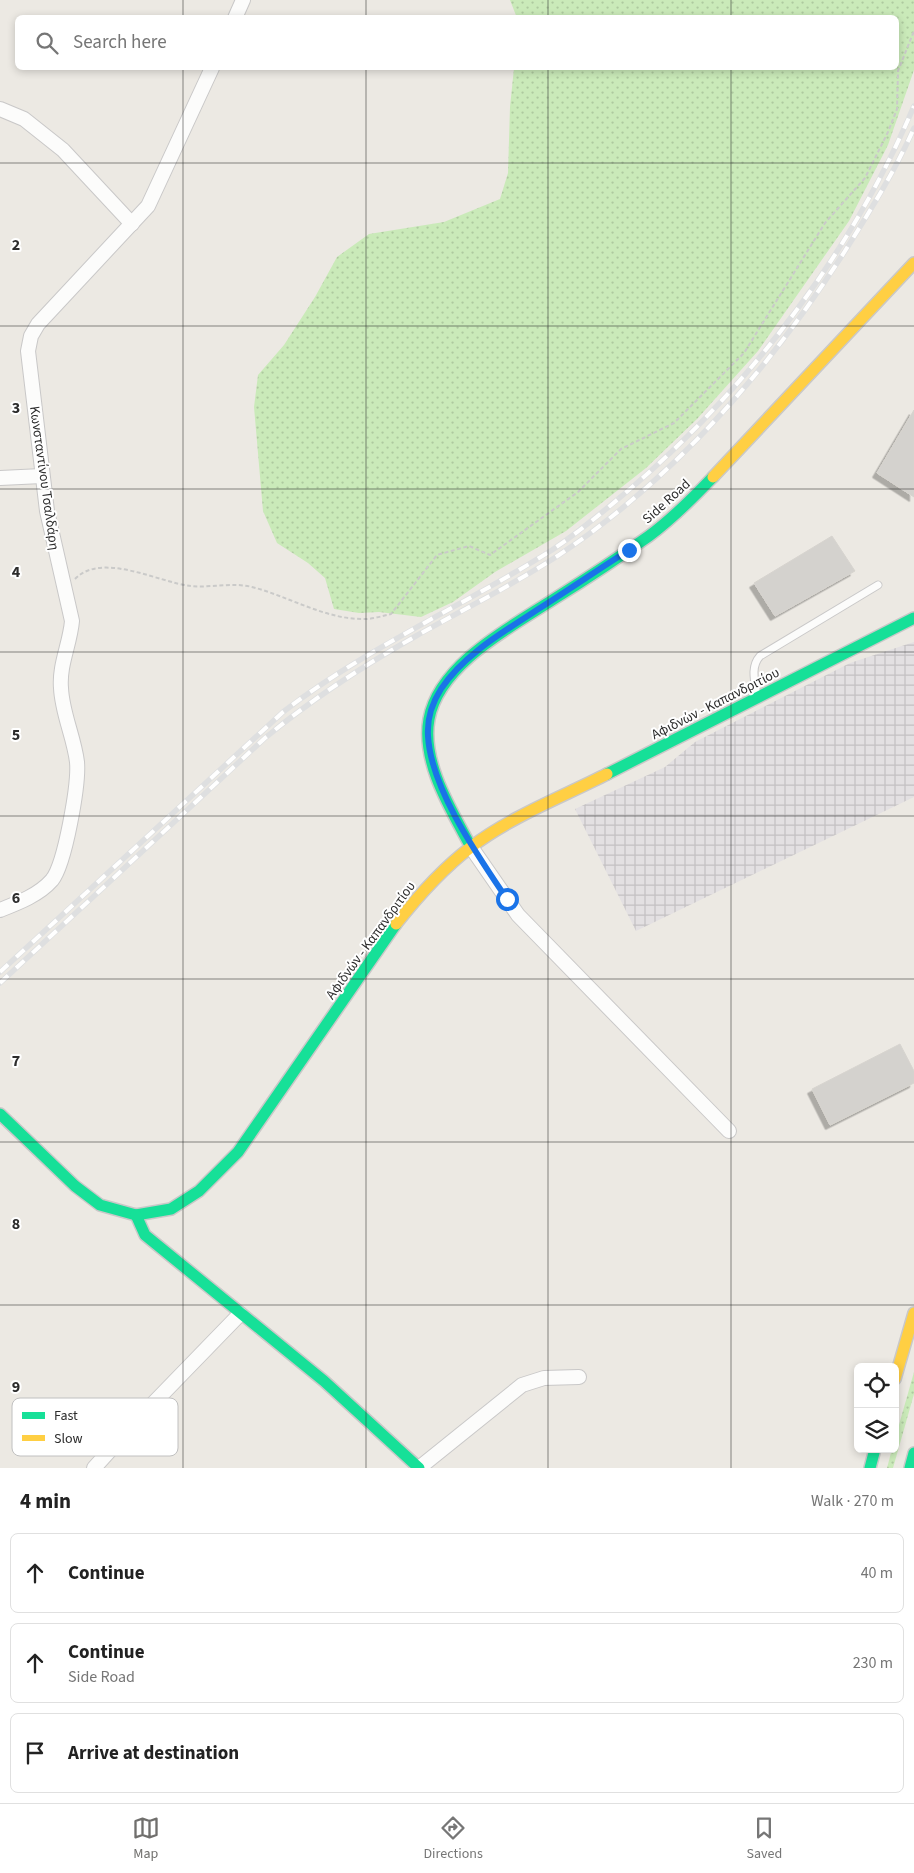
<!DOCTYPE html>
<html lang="en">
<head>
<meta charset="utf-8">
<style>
  :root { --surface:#fff; --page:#f2f2f2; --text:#222; --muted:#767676; --line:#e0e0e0; --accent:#706f6d }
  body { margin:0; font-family:"Source Sans 3",sans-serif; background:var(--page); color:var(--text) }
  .controls { position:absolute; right:15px; bottom:15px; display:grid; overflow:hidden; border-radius:8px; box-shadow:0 2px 8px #0003 }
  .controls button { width:45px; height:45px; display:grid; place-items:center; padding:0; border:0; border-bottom:1px solid var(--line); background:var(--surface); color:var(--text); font:25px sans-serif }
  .stop { position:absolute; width:15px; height:15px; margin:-11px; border:4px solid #1a73e8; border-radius:50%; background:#fff }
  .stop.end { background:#1a73e8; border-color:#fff; box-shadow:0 1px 5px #0008 }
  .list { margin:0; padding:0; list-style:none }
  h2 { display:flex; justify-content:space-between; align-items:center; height:65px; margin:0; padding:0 20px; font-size:21px }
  h2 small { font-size:16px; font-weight:400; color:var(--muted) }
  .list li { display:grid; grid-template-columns:32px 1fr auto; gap:15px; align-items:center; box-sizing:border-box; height:80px; margin:0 10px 10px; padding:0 10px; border:1px solid var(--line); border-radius:8px }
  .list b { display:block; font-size:19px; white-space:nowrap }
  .list p { margin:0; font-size:16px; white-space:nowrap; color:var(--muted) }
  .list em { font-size:16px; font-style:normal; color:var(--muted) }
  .icon { flex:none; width:28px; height:28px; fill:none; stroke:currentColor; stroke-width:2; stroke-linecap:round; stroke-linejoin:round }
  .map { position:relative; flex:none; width:914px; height:1468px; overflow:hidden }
  .search { position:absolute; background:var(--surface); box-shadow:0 2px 8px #0003; left:15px; right:15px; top:15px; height:55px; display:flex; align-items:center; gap:12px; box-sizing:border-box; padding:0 18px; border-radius:8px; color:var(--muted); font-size:19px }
  .sheet { height:335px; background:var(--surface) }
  nav { display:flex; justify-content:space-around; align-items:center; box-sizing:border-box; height:70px; border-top:1px solid var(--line); background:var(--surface); font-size:14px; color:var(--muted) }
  nav a { display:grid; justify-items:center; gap:2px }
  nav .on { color:var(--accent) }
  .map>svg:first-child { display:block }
  .industrial { fill:url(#industrial-grid) }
  .grass { fill:url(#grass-dots) }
  .building { fill:#d4d2ce; stroke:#d7d4cf; filter:url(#shadow) }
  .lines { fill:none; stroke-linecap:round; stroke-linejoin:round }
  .lane-casing { stroke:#c9c8c8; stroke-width:9 }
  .street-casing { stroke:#c9c8c8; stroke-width:16 }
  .fast-casing { stroke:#c9c8c8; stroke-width:14 }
  .slow-casing { stroke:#c9c8c8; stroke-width:14 }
  .path { stroke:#cacac9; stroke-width:2; stroke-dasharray:4 2.5; stroke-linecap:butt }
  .lane { stroke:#fcfcfb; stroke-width:7 }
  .street { stroke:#fcfcfb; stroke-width:14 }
  .fast { stroke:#16e098; stroke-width:11 }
  .slow { stroke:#ffcf43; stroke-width:11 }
  .rail-casing { stroke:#dedfe0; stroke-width:5.5 }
  .rail { stroke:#fff; stroke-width:4; stroke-dasharray:11; stroke-linecap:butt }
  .route { stroke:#1a73e8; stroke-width:6 }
  .grid { fill:none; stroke:#2d2d2d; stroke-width:1; stroke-opacity:0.55 }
  .labels { text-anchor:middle; stroke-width:4; stroke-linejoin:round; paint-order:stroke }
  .street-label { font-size:14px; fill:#2d2d2d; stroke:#fff }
  .key { fill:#fff; stroke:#c0c0c0; stroke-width:1 }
  .key-label { font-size:14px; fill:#2d2d2d }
  .grid-label { font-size:16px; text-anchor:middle; font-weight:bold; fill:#2d2d2d; stroke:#fff; stroke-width:4; stroke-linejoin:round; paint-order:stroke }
</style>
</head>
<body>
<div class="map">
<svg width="914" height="1468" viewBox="0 0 914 1468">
  <defs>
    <pattern id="industrial-grid" width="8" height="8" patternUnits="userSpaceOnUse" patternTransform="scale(1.25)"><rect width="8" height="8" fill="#e3e0e2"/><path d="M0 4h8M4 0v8" fill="none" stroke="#c3c0c2"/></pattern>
    <pattern id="grass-dots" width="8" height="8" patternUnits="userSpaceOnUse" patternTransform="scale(1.25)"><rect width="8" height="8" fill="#caeab9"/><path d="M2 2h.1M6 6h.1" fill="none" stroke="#aec99f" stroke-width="1.8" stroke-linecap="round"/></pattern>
    <filter id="shadow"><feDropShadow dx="-4.5" dy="4.5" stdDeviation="0" flood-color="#0004"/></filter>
  </defs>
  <rect width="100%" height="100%" fill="#ece9e3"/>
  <polygon class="industrial" points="914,642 914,797 636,931 575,809 665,767 695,742 850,663"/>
  <g class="grass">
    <polygon points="510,0 914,0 914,70 888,145 849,221 758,351 697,419 646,468 566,531 495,572 453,602 421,617 379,612 359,613 334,609 325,578 308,563 277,543 263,511 254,407 258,375 284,345 315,297 337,257 369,234 444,222 500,199 508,173 510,107 514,68 896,68 896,18 517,18"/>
    <polygon points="914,1372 914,1394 893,1468 887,1468 892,1449 895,1449 895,1439"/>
  </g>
  <g class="building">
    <polygon points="914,410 914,497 877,473"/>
    <polygon points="832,536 855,571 775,616 754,583"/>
    <polygon points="900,1044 914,1071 914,1083 830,1125 812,1089"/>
  </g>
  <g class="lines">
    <defs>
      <path id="lane" d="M757 696C755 682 750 667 760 656L878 585"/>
      <g id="street">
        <polyline points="235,18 243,0"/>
        <polyline points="0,109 24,119 63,150 132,224"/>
        <polyline points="0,478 42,476"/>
        <polyline points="471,847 518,915 729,1131"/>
        <path d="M0 910C18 903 39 895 52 880 65 864 79 784 77 762 74 737 62 713 61 688 59 665 70 644 72 621L47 511 28 351 31 336 38 324 148 206 212 68"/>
        <polyline points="94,1468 141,1416 240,1314"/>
        <polyline points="419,1468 522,1385 544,1378 579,1377"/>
      </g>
      <g id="fast">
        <polyline points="607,774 914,618"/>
        <path d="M471 847C452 811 421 763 429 719 439 664 511 627 554 599 586 579 618 558 649 536 672 519 693 498 713 477"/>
        <polyline points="0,1114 75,1186 100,1205 136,1215 171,1209 199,1191 238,1152 396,924"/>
        <polyline points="136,1215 145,1235 324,1381 419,1468"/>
        <polyline points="870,1468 875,1449"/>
        <polyline points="910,1468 914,1453"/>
      </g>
      <g id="slow">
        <polyline points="713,477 914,263"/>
        <path d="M396 924C418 896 442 869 471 847 512 816 562 797 607 774"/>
        <polyline points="895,1379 914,1313"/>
      </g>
    </defs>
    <use href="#lane" class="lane-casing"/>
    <use href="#street" class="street-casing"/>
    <use href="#fast" class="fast-casing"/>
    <use href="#slow" class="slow-casing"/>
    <path class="path" d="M75 579C102 551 160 583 191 586 211 588 233 582 252 587 288 596 326 620 365 619 373 619 382 616 391 614L437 555 469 546 490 555 578 492 621 449 674 423 744 353 825 223 865 178 888 132 897 109 898 71 914 31"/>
    <use href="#lane" class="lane"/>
    <use href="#street" class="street"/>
    <use href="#fast" class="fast"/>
    <use href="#slow" class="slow"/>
    <defs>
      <g id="rail">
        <path d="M0 972 283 712C366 648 463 606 552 550 582 530 609 507 637 483 754 381 853 250 914 106"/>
        <path d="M0 983 265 738C312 699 363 666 416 636 464 609 513 585 559 555 676 477 770 368 845 251 870 211 895 171 914 128"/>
      </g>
    </defs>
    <use href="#rail" class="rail-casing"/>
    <use href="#rail" class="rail"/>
  </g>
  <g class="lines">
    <path class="route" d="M507 899C478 856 431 789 428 736 427 720 432 703 441 689 464 654 505 631 540 608 570 589 599 569 629 550"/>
  </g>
  <path class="grid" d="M183 0V18M366 0V18M548 0V18M731 0V18M183 68V1468M366 68V1468M548 68V1468M731 68V1468M0 163H914M0 326H914M0 489H914M0 652H914M0 816H914M0 979H914M0 1142H914M0 1305H914"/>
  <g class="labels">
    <g class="street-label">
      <text transform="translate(45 478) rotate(82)" y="5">Κωνσταντίνου Τσαλδάρη</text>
      <text transform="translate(666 501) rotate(-42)" y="5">Side Road</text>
      <text transform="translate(715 703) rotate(-27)" y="5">Αφιδνών - Καπανδριτίου</text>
      <text transform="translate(370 940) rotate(-54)" y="5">Αφιδνών - Καπανδριτίου</text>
    </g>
  </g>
  <rect x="12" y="1398" width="166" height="58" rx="8" class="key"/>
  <rect x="22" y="1412" width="23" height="7" fill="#16e098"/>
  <rect x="22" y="1435" width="23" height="6" fill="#ffcf43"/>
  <g class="key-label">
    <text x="54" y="1420">Fast</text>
    <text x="54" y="1443">Slow</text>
  </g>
  <g class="grid-label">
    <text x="16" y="250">2</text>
    <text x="16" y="413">3</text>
    <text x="16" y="577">4</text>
    <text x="16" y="740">5</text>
    <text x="16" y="903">6</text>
    <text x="16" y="1066">7</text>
    <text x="16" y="1229">8</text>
    <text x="16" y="1392">9</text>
  </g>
</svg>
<div class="controls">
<button><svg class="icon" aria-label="locate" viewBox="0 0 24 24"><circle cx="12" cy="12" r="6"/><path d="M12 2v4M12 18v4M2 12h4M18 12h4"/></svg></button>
<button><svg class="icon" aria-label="layers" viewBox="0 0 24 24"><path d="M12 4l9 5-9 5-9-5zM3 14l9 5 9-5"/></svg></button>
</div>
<div class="stop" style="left:507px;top:899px"></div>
<div class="stop end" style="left:629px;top:550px"></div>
<div class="search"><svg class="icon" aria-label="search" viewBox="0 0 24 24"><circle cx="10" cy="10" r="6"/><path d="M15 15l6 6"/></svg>Search here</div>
</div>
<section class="sheet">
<h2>4 min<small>Walk · 270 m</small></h2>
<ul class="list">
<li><svg class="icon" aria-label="ahead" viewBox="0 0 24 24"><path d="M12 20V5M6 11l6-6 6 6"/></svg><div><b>Continue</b></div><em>40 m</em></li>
<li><svg class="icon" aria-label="ahead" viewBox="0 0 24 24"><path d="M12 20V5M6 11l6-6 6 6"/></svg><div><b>Continue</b><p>Side Road</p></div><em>230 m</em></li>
<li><svg class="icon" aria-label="arrive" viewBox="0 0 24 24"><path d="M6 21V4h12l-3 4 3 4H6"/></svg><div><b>Arrive at destination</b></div></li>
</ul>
</section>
<nav>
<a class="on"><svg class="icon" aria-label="map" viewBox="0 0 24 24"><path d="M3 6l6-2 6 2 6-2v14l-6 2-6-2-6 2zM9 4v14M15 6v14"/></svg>Map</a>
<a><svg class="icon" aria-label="directions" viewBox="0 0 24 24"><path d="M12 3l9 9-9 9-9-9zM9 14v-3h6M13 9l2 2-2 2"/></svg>Directions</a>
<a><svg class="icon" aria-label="saved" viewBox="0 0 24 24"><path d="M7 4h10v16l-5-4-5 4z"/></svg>Saved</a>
</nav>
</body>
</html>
